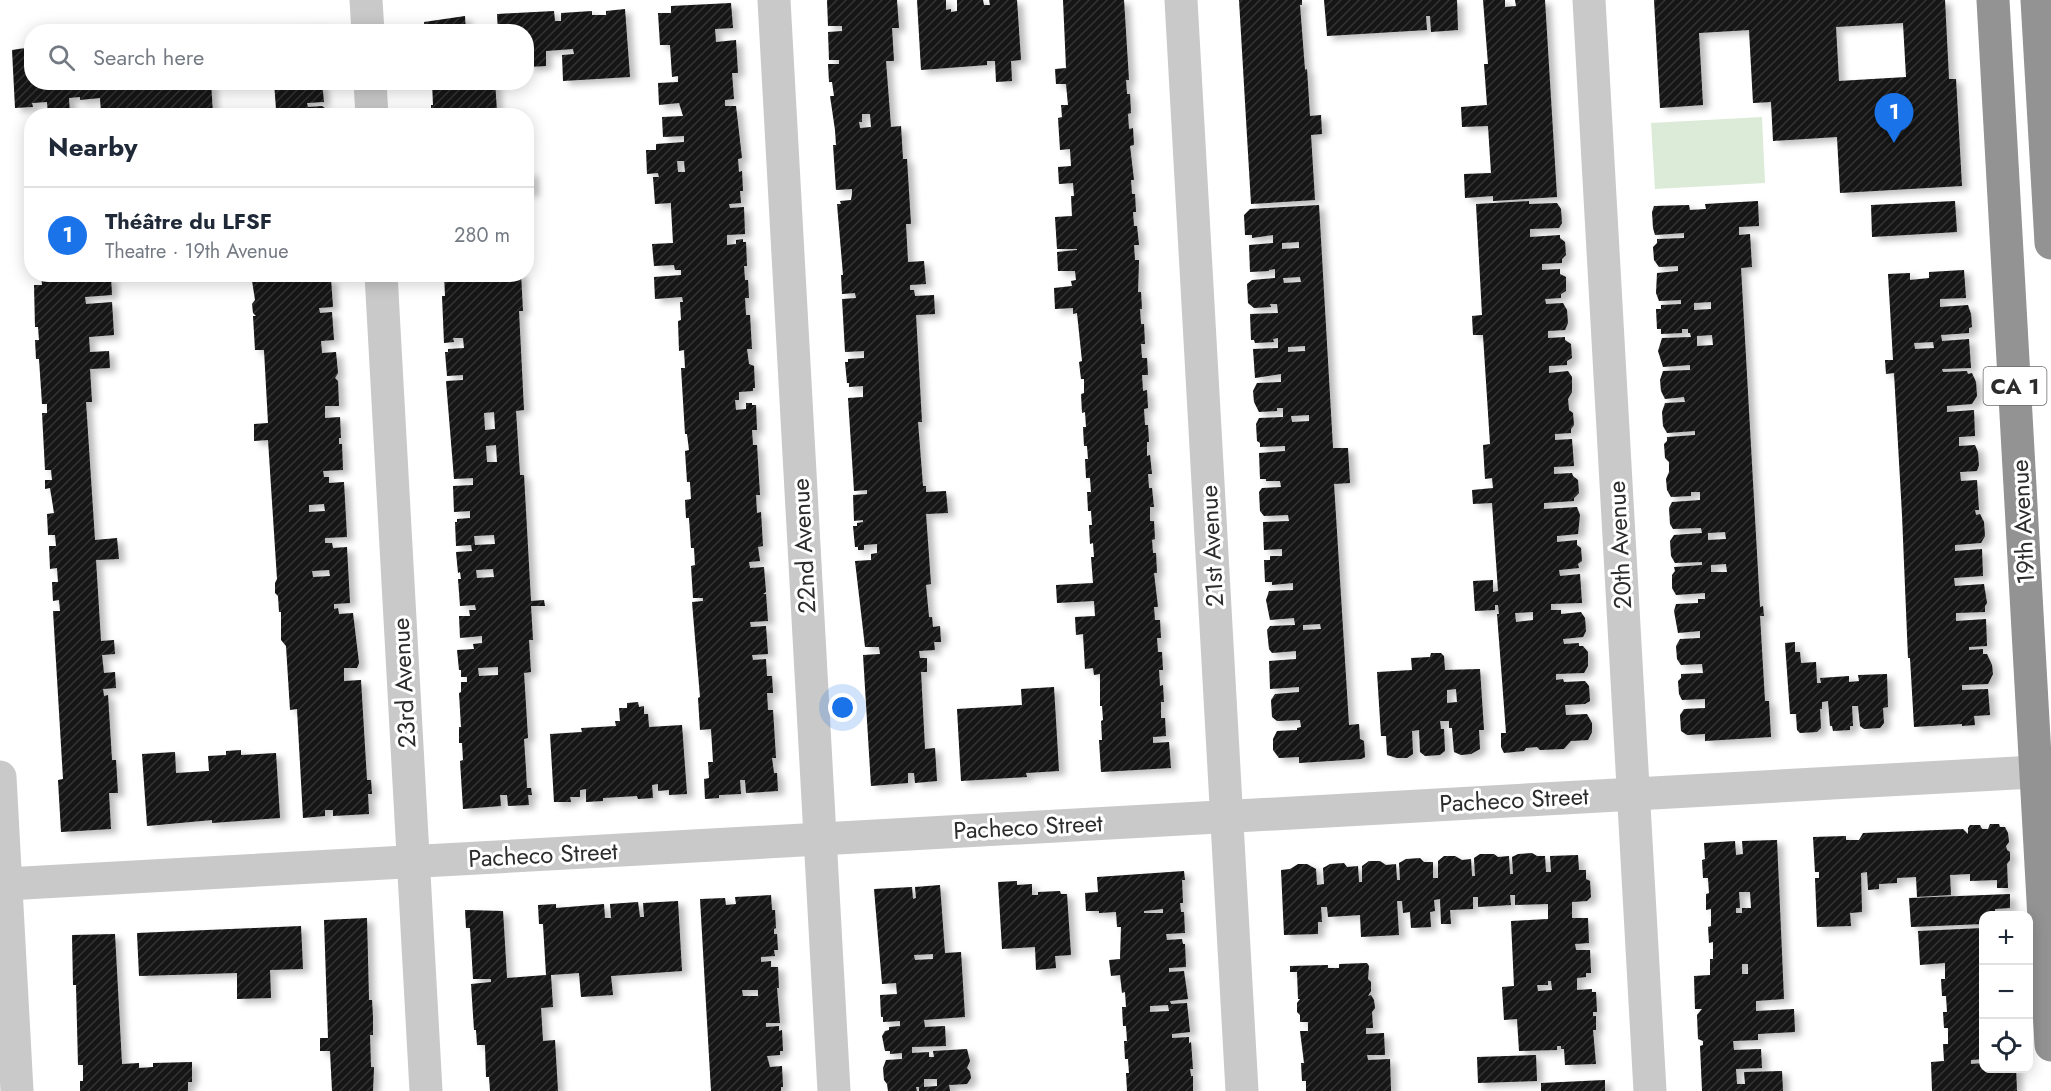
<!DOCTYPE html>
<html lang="en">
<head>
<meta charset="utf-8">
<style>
  :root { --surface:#fff; --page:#f2f2f3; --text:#1f2937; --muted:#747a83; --line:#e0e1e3; --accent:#1a73e8 }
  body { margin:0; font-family:Jost,sans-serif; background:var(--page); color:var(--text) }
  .controls { position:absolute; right:18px; bottom:18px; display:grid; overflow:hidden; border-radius:12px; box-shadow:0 3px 15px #0003 }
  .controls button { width:54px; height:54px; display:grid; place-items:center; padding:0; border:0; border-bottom:2px solid var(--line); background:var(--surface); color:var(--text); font:30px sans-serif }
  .you { position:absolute; left:843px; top:708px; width:21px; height:21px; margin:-15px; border:4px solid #fff; border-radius:50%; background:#1a73e8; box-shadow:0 0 0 9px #1a73e833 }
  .badge { display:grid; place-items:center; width:39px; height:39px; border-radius:50%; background:var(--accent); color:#fff; font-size:20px; font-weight:700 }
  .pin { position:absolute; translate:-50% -50px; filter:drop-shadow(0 2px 3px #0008) }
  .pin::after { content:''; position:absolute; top:32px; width:21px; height:18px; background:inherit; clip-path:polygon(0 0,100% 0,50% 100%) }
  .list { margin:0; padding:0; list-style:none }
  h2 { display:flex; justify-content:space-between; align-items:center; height:78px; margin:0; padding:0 24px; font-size:26px }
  h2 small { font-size:20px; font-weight:400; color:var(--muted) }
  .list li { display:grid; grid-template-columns:39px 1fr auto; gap:18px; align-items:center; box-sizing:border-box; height:96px; padding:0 24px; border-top:2px solid var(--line) }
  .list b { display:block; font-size:22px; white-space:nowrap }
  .list p { margin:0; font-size:20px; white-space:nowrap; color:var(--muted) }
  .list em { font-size:20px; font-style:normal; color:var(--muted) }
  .icon { flex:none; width:33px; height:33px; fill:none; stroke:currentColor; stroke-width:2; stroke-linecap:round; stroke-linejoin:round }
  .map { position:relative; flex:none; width:2051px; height:1091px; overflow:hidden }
  .search { position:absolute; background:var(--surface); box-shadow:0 3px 15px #0003; left:24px; top:24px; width:510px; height:66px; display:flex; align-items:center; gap:15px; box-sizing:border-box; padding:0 21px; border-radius:24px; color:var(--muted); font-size:22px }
  .panel { position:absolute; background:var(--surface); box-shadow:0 3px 15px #0003; left:24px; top:108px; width:510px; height:174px; border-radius:24px }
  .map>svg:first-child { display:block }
  .pitch { fill:#dbebd7 }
  .building { fill:url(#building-hatch); fill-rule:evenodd; filter:url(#shadow) }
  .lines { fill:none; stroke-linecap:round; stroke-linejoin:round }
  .minor { stroke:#c9c9c9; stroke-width:33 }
  .highway { stroke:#939393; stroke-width:33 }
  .labels { text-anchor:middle; stroke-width:6; stroke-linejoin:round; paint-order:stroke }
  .shield { fill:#fff; stroke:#6b6b6b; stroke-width:1.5 }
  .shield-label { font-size:22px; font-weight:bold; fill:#2c2c2c }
  .street-label { font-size:24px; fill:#2c2c2c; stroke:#fff }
</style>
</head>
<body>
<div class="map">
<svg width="2051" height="1091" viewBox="0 0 2051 1091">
  <defs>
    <pattern id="building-hatch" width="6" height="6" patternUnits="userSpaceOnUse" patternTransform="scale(1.5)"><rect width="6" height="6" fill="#131313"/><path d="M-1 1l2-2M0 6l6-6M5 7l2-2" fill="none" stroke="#363636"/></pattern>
    <filter id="shadow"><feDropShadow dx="6" dy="4" stdDeviation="3" flood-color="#0004"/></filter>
  </defs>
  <rect width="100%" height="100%" fill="#fff"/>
  <polygon class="pitch" points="1762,117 1765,183 1655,189 1651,123"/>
  <g class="building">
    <path d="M827 0H897L899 28H892L894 61H886L891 127 901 126 903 159H907L911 224H906L908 262 924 261 926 284 910 285V290H914L915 296 934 295 935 314 916 315 922 422H918L923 486H926V492L946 491 948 513 926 514 931 584 926 585 929 617H932L933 627 940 626 941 642H934L935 650 919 651 920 658H927V672H921L925 749 935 748 937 781 915 783 914 773H908V783L871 786 863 655 880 654 879 647H865L855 561 871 560V554L877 553V544L864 545V550H858V547H855L853 526H857V523L863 522V520L854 521 853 495 867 494V490L854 491 848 398 863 397V386L849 387V383H847L845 362H848V359L864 358V351L845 352 842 299 856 298 855 293 842 294 841 275H843L837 204H841L840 201 851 200 852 194V189L836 190 833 145H836L835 130 830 96H834L832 82H829L828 64H839V60H829L828 32 842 31V26H828ZM862 114H870L871 127 860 128 859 122H862Z"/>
    <polygon points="917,0 946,0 946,10 951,9 951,12 957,11 957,0 983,0 984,5 990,5 989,0 1017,0 1021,60 1011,61 1012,81 996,82 995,61 987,61 987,65 921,70"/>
    <polygon points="1063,0 1124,0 1129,80 1126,80 1127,94 1130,94 1131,113 1128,114 1129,129 1133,128 1134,145 1130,146 1134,180 1131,180 1132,194 1135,194 1136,212 1133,212 1134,226 1137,226 1139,245 1134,245 1135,260 1139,260 1138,292 1141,292 1142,309 1140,309 1141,324 1144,324 1145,344 1141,344 1142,358 1147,358 1148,375 1142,375 1143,391 1147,390 1148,408 1144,409 1145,425 1148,425 1149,442 1147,442 1147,456 1150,455 1152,474 1148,474 1149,488 1152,488 1154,507 1150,507 1150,521 1154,521 1155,539 1152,540 1153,553 1156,553 1157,573 1154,573 1158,607 1154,607 1155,620 1160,620 1161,638 1157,638 1158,652 1162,652 1163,670 1159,670 1160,686 1163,685 1164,702 1161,702 1161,718 1165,718 1166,736 1153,737 1153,743 1169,742 1171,768 1101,772 1099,740 1102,740 1101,721 1103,720 1102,706 1100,706 1100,674 1094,675 1093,668 1085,669 1083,634 1076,635 1075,617 1095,616 1094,601 1057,603 1056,585 1093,583 1091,557 1094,557 1093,543 1090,544 1089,525 1092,525 1091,511 1088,511 1087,492 1091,492 1090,478 1086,478 1085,459 1088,459 1087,446 1084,446 1083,427 1086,427 1085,412 1082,413 1081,394 1084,393 1084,379 1081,379 1079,362 1082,361 1077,313 1073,314 1073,308 1055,309 1054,288 1072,286 1071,281 1076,280 1075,271 1058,271 1057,252 1077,250 1077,249 1057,249 1055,217 1072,216 1071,196 1074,196 1073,183 1059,184 1058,167 1071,166 1070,149 1060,150 1058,118 1062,117 1061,105 1068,105 1066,84 1056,84 1055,69 1066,68"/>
    <polygon points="1239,0 1302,0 1302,5 1300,5 1305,70 1307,69 1310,116 1321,115 1322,134 1311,135 1315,200 1251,204"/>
    <polygon points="1324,0 1457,0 1458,30 1431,32 1430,16 1426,16 1427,30 1327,36"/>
    <polygon points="1483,0 1505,0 1505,7 1516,6 1515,0 1545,0 1557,197 1493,201 1493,196 1465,198 1464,174 1491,173 1488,126 1462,127 1461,107 1487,105 1484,64 1488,64"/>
    <path d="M1654 0H1945L1949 79H1956L1962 186 1840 193 1837 137 1773 141 1771 102 1753 103 1749 30 1699 33 1703 105 1660 108ZM1903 23 1906 77 1839 81 1836 27Z"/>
    <path d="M731 3 733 28 715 29 716 42 736 40 738 73H732L734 99 725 100V106H736L742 158 738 159 739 172 742 171 743 191H740L741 203 729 204 730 208 744 207 745 234 727 235V245L736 244V240L743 239V242H746L747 266H744L745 280H748L749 298H745L746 315H750L752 349H747L749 364 754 366 755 388H753V391L739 392V400H735L736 410 746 409V403H752V405H756L757 430H752L753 445H757L760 495H756L757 513 761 512 763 546 758 547 760 561 749 562 750 568 764 567 766 592 763 594H766L768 621 750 622 751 627 766 626 768 654 752 655 753 660 766 659 767 676H772L773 693H767L768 710H773L776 758H772L774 773H777L778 791 746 793 745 780H740L741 794 719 795V798L705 799 704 779 709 778 708 762H713L711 729 700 730 698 698 700 697 692 602 703 601V598H693L691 566 695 565 694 548H691L689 518H686L685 500 691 499 690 482H687L685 451 689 450 687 434H685L681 368H685L684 350 679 351 678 321 681 320 680 302H683L682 297 655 299 654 277 681 275V270H675L674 265 654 266 652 244 673 243 671 207V203L655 204 653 177H659L658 173 647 174 646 150H656V144L684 142V136L663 137 662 117 683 116 679 103 659 105 658 83 678 82V76L672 77 670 45H660L658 13H671V6ZM677 161H684L685 172H678Z"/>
    <polygon points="625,9 630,77 563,81 562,55 574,54 573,49 546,51 546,66 529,67 526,32 498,32 497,14 554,11 555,21 561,21 561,13 592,11 592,15 606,15 606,11"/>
    <polygon points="465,16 466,32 425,32 424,22"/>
    <polygon points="322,24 323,32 272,32 272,27"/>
    <polygon points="246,26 248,29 254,28 254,32 234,32 237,27"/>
    <polygon points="32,47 32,82 211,82 213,114 205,116 147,116 147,111 101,114 100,98 80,100 80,97 69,98 70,116 48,116 47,102 32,103 33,107 15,108 12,50"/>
    <polygon points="274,82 322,82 324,102 307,103 308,107 322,106 325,108 326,116 257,116 257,110 276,109"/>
    <polygon points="432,82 495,82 497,111 516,110 516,116 431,116 431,105 433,105"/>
    <polygon points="532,172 533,192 526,193 526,173"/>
    <path d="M1529 201V204L1557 203 1561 209 1562 223 1559 228 1530 229V237L1560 235V238L1565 242 1566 255 1562 259V263L1542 264V270L1560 269V274L1566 277V291L1561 294V298L1545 299 1546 304 1563 303 1567 310 1568 323 1565 330 1548 331V338L1565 337V340L1571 344 1572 358 1567 361V365L1549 366V373L1568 371 1572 377V392L1568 399 1569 410 1573 413 1574 425 1571 429V433L1555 434V440L1572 439 1574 466 1554 467V474L1572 473 1573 476 1578 480 1579 493 1574 498V501L1544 503V509L1577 507 1580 515 1578 534 1557 536V542L1577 540V545L1581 548 1582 561 1578 564 1579 568 1559 570 1560 576 1580 574 1582 603 1551 604V610H1561V614L1581 612 1585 618 1586 631 1583 637 1563 639 1564 644 1579 643V646H1583L1588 652V666L1584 673 1556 674V680L1563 679 1564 682 1585 681 1589 686 1590 701 1585 704 1565 705 1566 715 1587 714 1592 723V732L1588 740 1571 741 1564 749 1540 750 1537 747 1526 748 1524 751 1504 753 1501 747V733H1506L1497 614H1499L1498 605H1495V610L1475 611 1473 581 1493 580V592L1498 591 1492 503 1473 504 1472 490 1493 488 1492 478 1485 479 1483 445 1490 444 1483 335H1473L1472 316 1482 315 1476 204ZM1533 612V620L1516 622 1515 613Z"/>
    <path d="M1758 201 1759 226 1739 227V235L1750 234 1752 267 1741 268 1760 607 1763 606 1764 616H1760L1765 701H1769L1771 737 1705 741V734L1687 735 1681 731 1680 715 1684 709 1705 708V699L1682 700 1679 694 1678 681 1681 678V674L1703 673 1702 664 1681 665 1677 659 1676 646 1680 639 1700 638V631L1678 633 1674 611 1676 604 1698 603V599H1705V593L1676 595 1672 588V575L1675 571 1674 567 1702 565V562L1675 563 1671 556 1670 541 1674 535 1702 533 1701 528 1673 529 1670 524 1669 508 1672 502 1700 500V492H1691V496L1671 497 1667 490 1666 479 1669 472V462L1665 458 1664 444 1667 441V437L1695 435V431L1667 433 1663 426 1662 412 1665 403 1685 402 1684 397 1665 399 1661 391 1660 380 1663 371 1690 370V365L1663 367 1658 351 1662 338 1691 337 1690 333H1688V329H1682V333L1661 334V329H1657L1656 309H1661V305L1681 304V300L1659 301 1656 293 1657 273 1678 271V266L1659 267 1654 260 1653 247 1657 243V239L1684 238V233L1655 235 1653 228 1652 212 1654 206 1689 205 1690 210 1706 209 1705 204ZM1711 302V309L1694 310V303ZM1712 335 1713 345 1697 346V336ZM1725 532 1726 539 1708 540V533ZM1726 564 1727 572H1711V565Z"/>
    <polygon points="1955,201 1957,232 1872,237 1871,205"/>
    <path d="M1319 205 1333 448H1348L1350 483 1334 484 1349 725 1359 724 1360 739 1364 741 1365 757 1361 759 1299 763V757L1279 758 1273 750V739L1277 731 1297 730V728L1301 727 1300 720 1277 721 1272 717 1271 700 1275 694 1299 692V687L1270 689 1269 661 1296 659V651L1272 653 1269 649 1267 630 1270 626 1295 625 1294 618 1270 620 1266 600 1269 591 1293 590V583L1272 585V582H1265L1264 560H1270V556H1282V549L1264 550 1263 522 1289 521 1288 515 1264 516 1260 511 1259 492 1262 488 1281 487 1280 481H1266V479H1260L1259 453 1285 451V446L1260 447V443L1257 441 1256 424 1259 418 1283 417V408H1277V411L1259 412 1254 402 1253 391 1257 383 1281 382V374L1255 378 1253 349 1278 348V338L1273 339 1274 342 1255 343 1254 340H1251L1250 314 1278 313 1277 304H1270L1271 307 1254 308 1248 303 1247 284 1252 280 1275 278V269L1269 270V271L1250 272 1249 245 1273 243V235L1252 238V235H1245L1244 215 1250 209ZM1299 242V248L1282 249V243ZM1300 277 1301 282 1284 283 1283 278ZM1305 346V351L1288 352V347ZM1309 415V421L1292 422 1291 416ZM1320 624 1321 629 1303 630V625Z"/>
    <path d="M1964 270 1966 298 1940 299V307L1968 305 1971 314 1972 327 1969 328V333L1941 335 1942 341 1969 339 1971 368 1942 369 1943 372 1967 371 1968 374 1972 373 1976 382 1977 396 1972 404 1947 406V412L1974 410 1975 436 1959 437V446L1975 445 1978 452 1979 465 1977 471 1960 472 1961 481 1977 480 1979 510H1975L1976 515 1980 514 1984 522 1985 536 1981 543 1955 545V551L1982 549 1983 576 1954 578 1955 586 1984 584 1987 603 1985 606V612L1956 613V621L1986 619 1987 646 1969 647V650L1983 649V654H1987L1992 665 1993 674 1988 684 1962 685V690L1988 689 1990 715 1974 716 1975 725 1962 726V724L1914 727 1910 658H1908L1902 515 1894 373 1886 374 1885 360H1893L1888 274 1910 273V280L1929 278V272ZM1933 342 1934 348 1915 349 1914 343Z"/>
    <polygon points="41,274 80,274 80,279 111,277 112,295 85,297 86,304 112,302 114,335 89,337 90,352 109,351 110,368 90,369 92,402 86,402 95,540 117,538 119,559 96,560 101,641 114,640 115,654 102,655 104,673 115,672 116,688 103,689 104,696 108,695 112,760 116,760 118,793 109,793 111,829 61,832 58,780 63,779 53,611 60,611 59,600 53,601 52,582 58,582 57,568 50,569 49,546 56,546 55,535 48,535 47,514 54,513 50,488 45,489 45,480 52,480 51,470 45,470 42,413 47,413 47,404 42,404 39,359 36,359 35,340 39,340 38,327 35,327 34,285 42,285"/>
    <path d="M251 274H317L318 280 331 279 333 307 319 308 320 313 332 312 334 340 321 341 322 353 336 352 338 373 335 378 338 381 339 406H325V418L340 417 341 438H339V444H342L343 470 323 471 324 477H329V483L344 482 347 537 325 538V543H332L333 548 347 547 350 603 334 604V609L338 608 339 614 353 613 359 663 357 668H344V681L361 680 367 780H371L372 794H368L369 814 333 816V810H325V816L303 818 297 709 290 710 286 646 281 640V612H279L278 596 275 593V583L277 579 268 440 254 441V424L268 423 264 350H255L253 316H256L253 313 252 304 255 300ZM324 504 325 511 309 512V505ZM329 570 330 576 313 577 312 571Z"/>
    <path d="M444 274H521L523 311H519L524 410 516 411 520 475H524L531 601 544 600 545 606H531L533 640H529L531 672 524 673 528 738 524 739 526 770 527 788H531L532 795H528L529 805 508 806 507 795H500L501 806 463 809 460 761 463 760 462 743H459V727H461L459 693 461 692V682H467V677H461V670H459L457 650 474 649 473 644 482 643V636L460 638 459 616H470L469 610H476L475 605 460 606 458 579H461L460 572 458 573 456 552 472 551 471 545 456 546 455 522H457V519L470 518V511L454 512 453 486 473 485V478L454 479 446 381 463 380V375L447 376 445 352H448V349L464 348 463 338H453L454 342 444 343 442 296H445ZM494 412 495 429 485 430 484 413ZM496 445 497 462H487L486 446ZM494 535 495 544 475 545 474 536ZM493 569 494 577 477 578 476 570ZM498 667V675L479 676 478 668Z"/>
    <polygon points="1795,642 1795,652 1800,652 1801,663 1816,662 1817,683 1821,683 1820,678 1849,676 1849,682 1859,681 1858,675 1887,674 1888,707 1883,708 1884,723 1880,728 1864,729 1860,726 1858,706 1852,706 1853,726 1850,726 1850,730 1833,731 1832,726 1830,726 1828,701 1822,702 1822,709 1820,709 1821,728 1817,732 1800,733 1797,730 1796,714 1790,714 1785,643"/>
    <path d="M1431 653H1441L1444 656 1445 670 1480 669 1484 730H1479L1480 749 1471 754 1461 755 1454 752 1452 728H1449V721H1440L1441 729H1444L1445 751 1440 755 1425 756 1420 752 1419 730 1412 731 1413 754 1407 758H1397L1387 755 1386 736H1381L1377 672 1412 670 1411 658 1430 657ZM1456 689 1457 702 1447 703V690Z"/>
    <polygon points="1054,687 1059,771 1026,773 1027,777 961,781 957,709 1022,705 1021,689"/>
    <polygon points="638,702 639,707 644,706 644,714 648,714 649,727 682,725 687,794 669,795 669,790 658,791 658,784 652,785 653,798 638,799 637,796 603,798 603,801 586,802 586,789 580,790 580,797 570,797 571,802 554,802 550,734 582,732 581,728 616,726 615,721 620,721 619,708 627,708 627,703"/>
    <polygon points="241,750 241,755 276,753 280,818 212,823 212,820 147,826 142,754 175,752 176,773 209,771 208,756 226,755 226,751"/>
    <polygon points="1990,824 1999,824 2000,827 2005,827 2008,833 2009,842 2006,846 2007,850 2010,852 2010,860 2007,864 2008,888 1997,888 1997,880 1970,881 1970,874 1950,875 1951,895 1917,897 1916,877 1897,878 1897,883 1879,884 1879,889 1868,890 1867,872 1861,873 1862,912 1850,913 1851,926 1817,927 1815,878 1819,878 1819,872 1815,872 1813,837 1846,836 1846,840 1859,840 1863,833 1963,829 1968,834 1968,828 1970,825 1980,825 1982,829 1988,829"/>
    <path d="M1777 840 1784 999 1756 1001V1011L1794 1009 1795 1032 1758 1034V1040L1733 1041 1734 1050 1761 1049 1762 1068 1736 1069 1737 1084H1745L1744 1072 1782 1071 1783 1091H1702L1700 1046 1703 1045V1041L1698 1039 1697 1015 1702 1009H1695L1694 976 1710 975V959H1713V942L1709 943 1708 927 1711 926V909L1706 910V894L1709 893 1708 878H1703L1702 860 1705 859 1704 843 1735 841 1736 855 1743 854 1742 841ZM1739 892H1750L1751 908H1742V913H1736V908H1740ZM1742 964H1748V974H1742Z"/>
    <path d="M1532 853 1537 856H1545L1546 872H1551L1550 856 1578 855 1579 870H1586V879L1590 881 1591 897 1587 901 1572 902V918H1588L1589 943 1575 944 1576 950H1590L1591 973H1586V977L1577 978V990L1592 989V992H1596L1597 1012H1593V1016H1596V1030H1593L1596 1064 1565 1065 1564 1049H1561V1046H1557V1050L1519 1051 1517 1019 1504 1020 1502 987 1514 986 1511 921 1548 919V904L1515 905V895H1510L1511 905 1478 907V897H1473V909L1450 910 1451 924H1441L1440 899 1434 900 1435 911 1430 912 1431 927 1411 928 1410 912 1403 913 1402 901H1397L1399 935 1361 937 1360 915 1328 917 1327 907H1321L1322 922H1318V934L1284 935 1281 870 1290 869 1298 864H1307L1316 869 1317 885 1324 884 1323 868 1330 864 1344 863 1347 867 1358 866 1359 882H1362V866L1369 861H1380L1386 865 1396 864 1397 880H1400L1399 863 1406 859 1420 858 1424 862H1433V878H1438V861L1444 856H1455L1462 860 1471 859 1472 876H1475L1474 858 1480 854H1494L1498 857 1509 856 1510 874H1513L1512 857 1518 854ZM1548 981H1551L1552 990 1538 991 1537 985H1548Z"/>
    <path d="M1184 871 1185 880H1182L1183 903H1180L1181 912H1184L1185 933 1166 934 1167 940 1182 939 1183 944H1185L1186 967 1169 968V972L1184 971 1188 999 1170 1001 1171 1004 1187 1003 1190 1032 1172 1034V1038L1189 1037V1043L1191 1042 1193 1069H1190L1191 1076H1193V1091H1127L1126 1073H1129L1128 1059H1125L1124 1041H1127L1126 1026H1123L1122 1007H1126L1125 992 1122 993 1120 975 1111 976 1109 960 1120 959 1121 927H1117L1116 912 1099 913V911H1086L1085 893 1098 892 1097 877ZM1163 909V913H1144V911ZM1168 1005 1169 1011 1150 1012V1006Z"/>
    <polygon points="1017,881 1017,885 1032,884 1032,895 1038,895 1038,892 1060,891 1061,894 1067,894 1071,955 1055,956 1056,968 1036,970 1035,947 1002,949 998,882"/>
    <path d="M940 885 945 953 961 952 965 1017 924 1020 925 1027 945 1026 946 1046 912 1047V1053L929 1052V1057H934L933 1051 967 1049 970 1061 967 1068 970 1072 971 1078 967 1084 949 1085 950 1091H919V1087H916L917 1091H888L887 1084 884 1080 883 1068 886 1060 902 1059V1053L890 1054V1051H885L882 1036 885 1031 889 1030V1027L900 1026V1021L883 1022V1017H881L880 995 897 994 896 983 882 984 874 889 912 887 913 899 916 898 915 887ZM933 954V959L915 960 914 955ZM924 1079H937V1086L924 1087Z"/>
    <polygon points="2010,894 2010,908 1995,909 1995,915 1983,915 1983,924 1911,927 1909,898"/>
    <path d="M771 895 772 910H775L776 928 774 929V934H777L778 950H774L775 956 761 957V962L771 961V967H778L779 988H777L780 1023H766V1027L779 1026V1031L782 1030 783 1051H780V1055L767 1056 770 1067 782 1066 783 1087H781V1091H711L700 899 725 898 726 905 736 904 735 897ZM742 990H758V996H743Z"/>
    <polygon points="678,901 682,971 611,976 613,995 581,997 579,973 551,975 553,1007 541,1008 543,1041 555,1040 558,1091 490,1091 489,1077 486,1077 485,1045 477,1045 476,1030 474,1030 471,984 491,982 491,979 473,979 470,928 466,928 465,910 503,911 507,978 546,975 543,924 539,924 538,905 556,904 556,908 604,904 605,918 611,918 610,904 638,902 640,917 644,917 643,903"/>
    <polygon points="367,918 369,1000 372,1000 373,1017 373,1035 370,1035 371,1067 374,1067 373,1091 332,1091 330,1051 320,1051 320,1038 328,1038 324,920"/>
    <polygon points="301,926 303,969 270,970 271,998 237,999 237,973 139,976 137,933"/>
    <polygon points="1983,928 1983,1059 1971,1060 1971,1064 1983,1063 1984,1068 2016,1068 2017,1091 1932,1091 1931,1062 1944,1061 1943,1044 1948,1044 1948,1028 1944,1028 1943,1012 1947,1012 1946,996 1942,996 1941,979 1945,979 1945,963 1920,965 1918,931"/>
    <polygon points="115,934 122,1064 139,1063 139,1068 153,1067 153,1063 192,1062 192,1082 188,1082 188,1091 80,1091 80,1081 83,1081 83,1065 78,1065 76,985 73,985 72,935"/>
    <polygon points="1367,963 1369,966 1368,979 1371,982 1371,991 1368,996 1371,995 1374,1000 1375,1008 1372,1012 1373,1028 1366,1028 1366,1034 1384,1033 1385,1055 1367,1055 1368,1060 1390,1059 1391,1091 1306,1091 1306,1081 1302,1081 1301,1063 1304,1063 1300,1031 1308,1031 1308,1022 1300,1022 1300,1015 1297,1012 1297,1003 1300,999 1298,999 1297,972 1290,972 1290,966 1328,965 1328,968 1339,968 1339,964"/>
    <polygon points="1536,1055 1537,1081 1478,1083 1477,1057"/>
    <polygon points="1605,1080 1605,1091 1541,1091 1541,1083"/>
  </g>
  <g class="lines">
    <g class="minor">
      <polyline points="366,0 368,32"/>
      <polyline points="774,0 834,1091"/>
      <polyline points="1181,0 1242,1091"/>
      <polyline points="1589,0 1650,1091"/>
      <polyline points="370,82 372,116"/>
      <polyline points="381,274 426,1091"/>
      <polyline points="0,777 17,1091"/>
      <polyline points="6,884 2051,771"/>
    </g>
    <g class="highway">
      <polyline points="1993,0 2051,1045"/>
      <polyline points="2037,0 2051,243"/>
    </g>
  </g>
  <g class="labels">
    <rect class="shield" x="1983.5" y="367" width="63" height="38" rx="4.5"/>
    <g class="shield-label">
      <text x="2015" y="394">CA 1</text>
    </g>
    <g class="street-label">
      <text transform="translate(2023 522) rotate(-93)" y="8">19th Avenue</text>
      <text transform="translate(1620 545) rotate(-93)" y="8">20th Avenue</text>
      <text transform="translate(804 546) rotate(-93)" y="8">22nd Avenue</text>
      <text transform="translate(1212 546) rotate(-93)" y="8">21st Avenue</text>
      <text transform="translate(404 683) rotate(-93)" y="8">23rd Avenue</text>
      <text transform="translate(1514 800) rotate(-3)" y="8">Pacheco Street</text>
      <text transform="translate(1028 827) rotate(-3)" y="8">Pacheco Street</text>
      <text transform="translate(543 855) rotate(-3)" y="8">Pacheco Street</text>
    </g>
  </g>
</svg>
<div class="controls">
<button>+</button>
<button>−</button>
<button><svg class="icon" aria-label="locate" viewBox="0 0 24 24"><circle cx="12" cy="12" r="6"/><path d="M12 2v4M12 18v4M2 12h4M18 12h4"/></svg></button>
</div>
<div class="you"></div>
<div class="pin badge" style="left:1894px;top:143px">1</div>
<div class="search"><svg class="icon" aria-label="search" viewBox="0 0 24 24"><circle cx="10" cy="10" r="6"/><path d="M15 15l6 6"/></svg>Search here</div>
<section class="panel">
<h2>Nearby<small></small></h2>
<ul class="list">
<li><span class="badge">1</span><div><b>Théâtre du LFSF</b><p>Theatre · 19th Avenue</p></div><em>280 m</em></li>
</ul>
</section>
</div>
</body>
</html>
